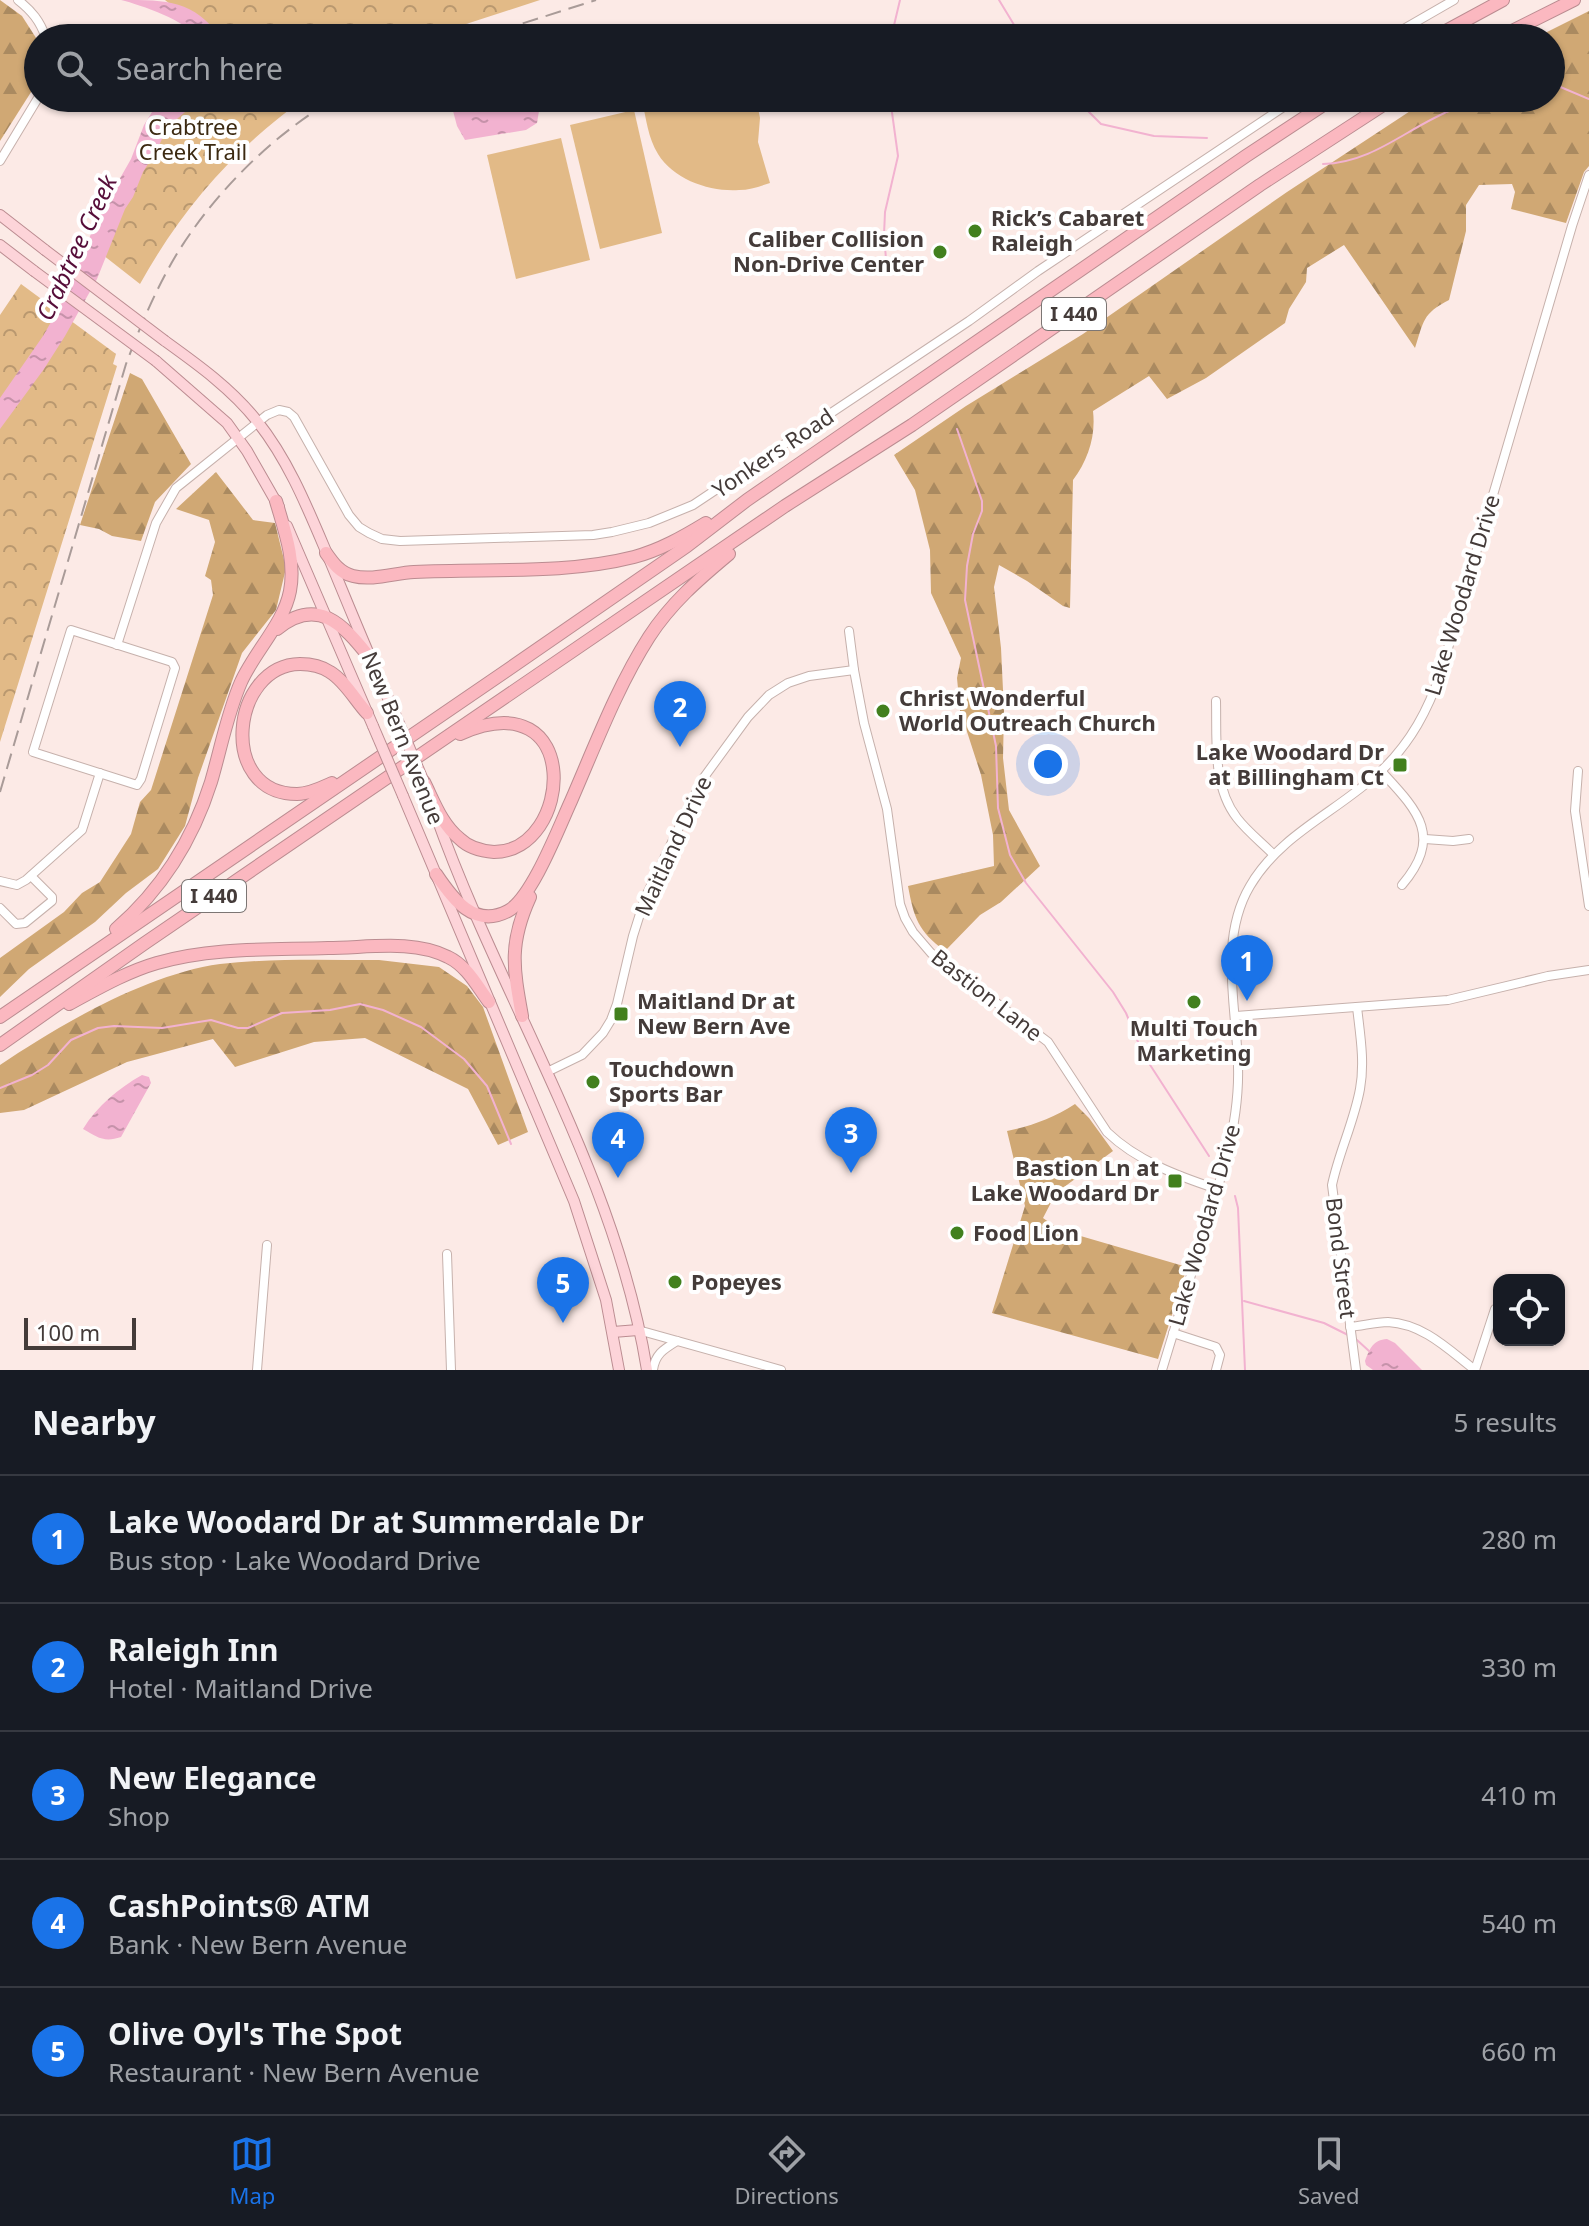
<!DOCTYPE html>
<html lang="en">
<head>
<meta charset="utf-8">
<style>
  :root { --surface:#171b24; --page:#242831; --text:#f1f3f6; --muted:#9ea1a6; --line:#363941; --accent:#1a73e8 }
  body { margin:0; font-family:"Noto Sans",sans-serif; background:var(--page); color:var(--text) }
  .controls { position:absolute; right:24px; bottom:24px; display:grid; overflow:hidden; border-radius:16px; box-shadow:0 2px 6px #0004 }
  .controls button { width:72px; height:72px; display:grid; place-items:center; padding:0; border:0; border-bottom:2px solid var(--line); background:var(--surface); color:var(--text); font:40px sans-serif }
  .scale { position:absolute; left:24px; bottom:20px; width:112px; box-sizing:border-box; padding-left:8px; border:4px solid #443b39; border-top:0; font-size:22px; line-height:28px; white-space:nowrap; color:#443b39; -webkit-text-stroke:6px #fff; paint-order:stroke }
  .you { position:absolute; left:1048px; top:764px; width:28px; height:28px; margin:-20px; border:6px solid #fff; border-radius:50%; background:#1a73e8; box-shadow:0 0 0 12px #1a73e833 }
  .badge { display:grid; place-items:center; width:52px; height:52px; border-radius:50%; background:var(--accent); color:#fff; font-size:26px; font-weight:700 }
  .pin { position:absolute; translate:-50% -66px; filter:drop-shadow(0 2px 4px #0008) }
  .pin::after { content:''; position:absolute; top:42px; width:28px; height:24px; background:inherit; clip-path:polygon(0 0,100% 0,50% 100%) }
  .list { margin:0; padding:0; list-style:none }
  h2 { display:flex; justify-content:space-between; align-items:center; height:104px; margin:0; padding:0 32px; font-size:34px }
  h2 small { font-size:26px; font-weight:400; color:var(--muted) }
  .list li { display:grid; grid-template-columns:52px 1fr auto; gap:24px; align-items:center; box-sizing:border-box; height:128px; padding:0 32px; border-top:2px solid var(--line) }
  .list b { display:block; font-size:30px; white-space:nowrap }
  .list p { margin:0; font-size:26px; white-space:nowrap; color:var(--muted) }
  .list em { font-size:26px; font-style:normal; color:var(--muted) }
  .icon { flex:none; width:44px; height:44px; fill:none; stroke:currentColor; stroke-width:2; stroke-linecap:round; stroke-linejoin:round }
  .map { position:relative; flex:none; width:1589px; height:1370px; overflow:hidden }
  .search { position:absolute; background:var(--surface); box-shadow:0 2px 6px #0004; left:24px; right:24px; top:24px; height:88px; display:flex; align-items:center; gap:20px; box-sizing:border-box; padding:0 28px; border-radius:44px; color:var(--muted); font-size:30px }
  .sheet { height:744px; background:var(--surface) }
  nav { display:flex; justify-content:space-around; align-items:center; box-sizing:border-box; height:112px; border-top:2px solid var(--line); background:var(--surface); font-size:22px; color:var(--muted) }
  nav a { display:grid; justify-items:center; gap:4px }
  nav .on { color:var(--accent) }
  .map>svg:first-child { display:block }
  .forest { fill:url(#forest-firs) }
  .park { fill:url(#park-crowns) }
  .pitch { fill:#e2ba87 }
  .water { fill:url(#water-ripples) }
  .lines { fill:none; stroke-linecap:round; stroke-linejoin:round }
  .stream { stroke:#f2b2d0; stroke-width:2 }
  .minor-casing { stroke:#c6b1ac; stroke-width:10 }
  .major-casing { stroke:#bb8c91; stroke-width:12 }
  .highway-casing { stroke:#bb8c91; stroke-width:14 }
  .minor { stroke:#fff; stroke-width:8 }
  .major { stroke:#fdd4d9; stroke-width:10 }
  .highway { stroke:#fbb8c0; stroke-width:12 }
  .rail { stroke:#a99b98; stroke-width:2; stroke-dasharray:16 8; stroke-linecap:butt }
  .major-bridge-casing { stroke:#bb8c91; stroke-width:12; stroke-linecap:butt }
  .major-bridge { stroke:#fdd4d9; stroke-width:10 }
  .poi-dot { fill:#42801e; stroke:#fff; stroke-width:3 }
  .labels { text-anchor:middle; stroke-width:8; stroke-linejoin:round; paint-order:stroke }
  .shield { fill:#fff; stroke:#7c7674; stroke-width:2 }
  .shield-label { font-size:20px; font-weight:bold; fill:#443b39 }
  .park-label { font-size:22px; fill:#3c2a12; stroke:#fff }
  .poi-label { font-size:22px; font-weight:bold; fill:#443b39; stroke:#fff; text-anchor:start }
  .street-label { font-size:22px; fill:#443b39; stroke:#fff }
  .water-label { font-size:24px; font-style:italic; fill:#560d39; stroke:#fff }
</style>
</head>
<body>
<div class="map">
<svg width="1589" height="1370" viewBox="0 0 1589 1370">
  <defs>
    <pattern id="forest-firs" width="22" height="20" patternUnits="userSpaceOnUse" patternTransform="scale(2)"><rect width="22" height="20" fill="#d0a874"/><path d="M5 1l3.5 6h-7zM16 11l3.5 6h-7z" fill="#aa8a60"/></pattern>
    <pattern id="park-crowns" width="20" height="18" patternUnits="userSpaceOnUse" patternTransform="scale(2)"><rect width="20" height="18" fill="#e2ba87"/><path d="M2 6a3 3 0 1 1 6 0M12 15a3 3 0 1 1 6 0" fill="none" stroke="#b9986f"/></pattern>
    <pattern id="water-ripples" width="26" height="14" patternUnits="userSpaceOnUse" patternTransform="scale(2)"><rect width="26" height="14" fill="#f2b2d0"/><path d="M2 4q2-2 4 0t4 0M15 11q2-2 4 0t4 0" fill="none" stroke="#c692aa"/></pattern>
  </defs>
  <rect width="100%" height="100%" fill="#fceae6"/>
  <g class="forest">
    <polygon points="0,0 22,16 38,41 38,72 33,89 0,141"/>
    <path d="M1589 11V166L1584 172 1566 223 1511 209 1515 192 1512 184 1479 185 1466 205V231L1449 300C1422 314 1424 321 1415 348L1344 245 1307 268 1306 282 1289 309 1285 323 1206 378 1167 399 1149 376 1093 411C1096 436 1088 460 1073 480L1070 608 1063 606 1027 581 999 565 994 587 1001 648 1004 711 1003 758 1009 810 1040 866 1001 902 980 915 945 951C918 931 914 918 908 886L994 866 993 835 981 775 960 710 957 678 961 658 931 593 930 550 915 490 894 455 966 406 1083 334 1287 192 1430 98H1551V38H1535Z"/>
    <polygon points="130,373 142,379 191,464 155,502 141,541 112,536 99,529 80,525"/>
    <polygon points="216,472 253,520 275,523 286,568 276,610 242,653 198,778 185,826 158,869 126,893 95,922 29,969 0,997 0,958 64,912 82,893 100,882 131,834 140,802 151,790 213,595 211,580 205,576 215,542 209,520 176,509"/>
    <path d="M379 960 439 967 467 986 483 1007 528 1132 498 1145 468 1089 365 1038 314 1042 235 1067 213 1039 127 1062 24 1110 0 1113V1065C61 1024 147 974 220 964 273 958 326 960 379 960Z"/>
    <path d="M1075 1104 1089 1118 1113 1151 1056 1193 1043 1218 1060 1230 1187 1267 1158 1359 992 1313 1025 1206 1007 1131C1032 1126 1053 1118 1075 1104Z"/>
  </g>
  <g class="park">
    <polygon points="165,0 540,0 423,38 211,38"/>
    <path d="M172 98H305C233 150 183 207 140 284L94 248Z"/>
    <polygon points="21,284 116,354 113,364 117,366 0,742 0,315"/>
  </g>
  <g class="pitch">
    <path d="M653 98H756L760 118 758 142 770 183C760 186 750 190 739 190 710 192 674 180 658 154 648 138 646 118 642 100Z"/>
    <polygon points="634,110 662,233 600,249 570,125"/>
    <polygon points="561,138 590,260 516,279 487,155"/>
  </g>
  <g class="water">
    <path d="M121 0C169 0 192 0 222 38H198C187 21 141 5 121 0Z"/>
    <polygon points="167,98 201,98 177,119 165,132 158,148 143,172 133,197 125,209 97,279 65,336 44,369 0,429 0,398 43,336 63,301 98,217 131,159 144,125 152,112"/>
    <polygon points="465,98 537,98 539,111 537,123 526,130 465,140 457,126 452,107"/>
    <path d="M142 1075 149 1077 151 1083 121 1137C104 1143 97 1137 83 1129 97 1106 119 1088 142 1075Z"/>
    <path d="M1387 1339 1395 1343 1422 1370H1373L1366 1365 1365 1361C1370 1348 1373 1340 1387 1339Z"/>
  </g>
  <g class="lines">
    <g class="stream">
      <polyline points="999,0 1022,38"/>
      <polyline points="891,38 900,0"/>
      <polyline points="1551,83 1589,99"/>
      <polyline points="1075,98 1101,124 1154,136 1207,138"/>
      <path d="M1323 164C1374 163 1409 126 1454 109 1465 105 1474 104 1483 98"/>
      <polyline points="886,259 884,235 885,212 898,156 890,98"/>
      <polyline points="957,429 982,501 982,511 973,534 967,566 965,600 996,746 998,808 1010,855 1026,883 1113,992 1126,1013 1143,1054 1209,1156"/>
      <polyline points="0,1088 32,1075 48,1065 71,1040 98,1028 114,1026 162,1028 211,1020 238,1028 248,1028 282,1013 330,1010 360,1004 383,1010 421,1027 464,1059 487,1086 511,1144"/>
      <polyline points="1235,1196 1238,1208 1245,1370"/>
      <polyline points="1244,1301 1324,1323 1348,1335"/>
      <polyline points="1357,1340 1369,1351"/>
    </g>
    <defs>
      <g id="minor">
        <path d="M18 0C32 11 40 21 46 38"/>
        <polyline points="1388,38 1454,0"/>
        <polyline points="0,161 38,98"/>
        <polygon points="71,630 172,662 175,668 141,779 137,785 33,752"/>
        <path d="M849 631 854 670 864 723 887 809 900 904 905 918 913 932 931 953 1048 1042 1107 1132C1137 1161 1178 1176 1217 1189"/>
        <polyline points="117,645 156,523 176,488 267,415 279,410 288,412 294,417 349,515 359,527 369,533 382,539 400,541 593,535 612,532 649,523 693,505 969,321 1038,271 1297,98"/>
        <path d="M1216 701C1217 739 1212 786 1237 818 1247 831 1261 842 1273 854"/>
        <path d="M1381 771C1417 810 1444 836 1402 885"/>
        <polyline points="1578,771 1575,811 1589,906"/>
        <polyline points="1425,839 1453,841 1469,839"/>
        <polyline points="0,881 17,885 26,880 82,830 100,773"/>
        <polyline points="0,908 16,924 25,923 52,901 52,897 31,876"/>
        <polyline points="1236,1016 1448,1000 1548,976 1589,970"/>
        <polyline points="547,1072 582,1055 603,1033 611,1020 617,1004 633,936 645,898 702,780 748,717 769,695 788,683 809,676 854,670"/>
        <polyline points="447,1254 451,1370"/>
        <path d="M1350 1327C1362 1326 1376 1322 1388 1322 1424 1324 1449 1350 1475 1370"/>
        <polyline points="638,1330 781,1370"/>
        <polyline points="1173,1333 1216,1347 1220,1355 1216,1370"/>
        <polyline points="257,1370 267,1245"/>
        <path d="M653 1370C655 1354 664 1349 677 1341"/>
        <path d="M1162 1370 1227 1157C1234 1127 1239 1097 1238 1067 1237 1008 1218 940 1250 886 1280 834 1339 811 1382 770 1411 742 1428 710 1441 672L1572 226 1589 175"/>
        <path d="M1356 1370 1332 1185C1339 1152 1354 1122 1360 1089 1365 1062 1360 1034 1357 1007"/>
        <polyline points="1475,1370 1495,1309"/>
      </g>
      <g id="major">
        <polyline points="0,215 45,250"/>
        <polyline points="0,245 34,271"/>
        <path d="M165 341C197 364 232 389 257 421 289 461 308 509 328 556 350 609 371 661 395 714"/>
        <polyline points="156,361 227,423 247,451 279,507"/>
        <polyline points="287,526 373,726"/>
        <polyline points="403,796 574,1201 606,1300 619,1370"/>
        <path d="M435 813C501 1000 615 1171 647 1370"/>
        <polyline points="613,1332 638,1330"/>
      </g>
      <g id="highway">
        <polyline points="1433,38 1503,0"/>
        <polyline points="1498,38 1574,0"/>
        <path d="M326 553C333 563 340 573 353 576 372 581 395 573 414 572 487 568 563 575 634 557 660 550 683 537 706 523"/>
        <path d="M277 629C317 596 343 624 369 657"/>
        <path d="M424 782C434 802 442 825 460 839 469 848 481 851 494 852 573 852 585 679 460 734"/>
        <path d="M332 783C321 788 309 794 297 794 217 794 231 665 300 664 311 664 321 666 330 672 345 681 355 700 367 713"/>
        <path d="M436 874C452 898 474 929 508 911 532 898 559 827 571 801 595 746 617 687 649 637 671 603 699 579 729 554"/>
        <path d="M116 929C161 890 193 839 211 782 221 748 227 714 241 682 255 651 284 623 290 591 296 560 284 529 276 501"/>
        <path d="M69 1004C97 989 126 972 157 963 212 947 271 950 328 948 366 948 413 939 448 957 467 966 477 986 489 1002"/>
        <path d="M522 1016C513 967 509 943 530 897"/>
        <polyline points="0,1017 506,671 687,546 747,500 1246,156 1334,98"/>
        <polyline points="0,1045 145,943 785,506 912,425 1260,185 1394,98"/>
      </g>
    </defs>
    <use href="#minor" class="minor-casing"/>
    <use href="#major" class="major-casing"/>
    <use href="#highway" class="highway-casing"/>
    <use href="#minor" class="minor"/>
    <use href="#major" class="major"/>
    <use href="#highway" class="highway"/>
    <g class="rail">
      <polyline points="477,38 596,0"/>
      <path d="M0 792 126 364C140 327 155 291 175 257 213 194 272 135 336 98"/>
    </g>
    <defs>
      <g id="major-bridge">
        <polyline points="45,250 165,341"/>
        <polyline points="34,271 156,361"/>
        <polyline points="395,714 424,782"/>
        <polyline points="373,726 403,796"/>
      </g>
    </defs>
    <use href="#major-bridge" class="major-bridge-casing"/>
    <use href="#major-bridge" class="major-bridge"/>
  </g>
  <g class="poi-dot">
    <circle cx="975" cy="231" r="8"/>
    <circle cx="940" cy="252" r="8"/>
    <circle cx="883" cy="711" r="8"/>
    <rect x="1392" y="757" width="16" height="16" rx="4"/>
    <circle cx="1194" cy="1002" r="8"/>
    <rect x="613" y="1006" width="16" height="16" rx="4"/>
    <circle cx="593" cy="1082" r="8"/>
    <rect x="1167" y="1173" width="16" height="16" rx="4"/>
    <circle cx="957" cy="1233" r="8"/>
    <circle cx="675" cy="1282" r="8"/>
  </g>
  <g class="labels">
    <g class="shield">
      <rect x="1042" y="298" width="64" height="32" rx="6"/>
      <rect x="182" y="880" width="64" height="32" rx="6"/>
    </g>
    <g class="shield-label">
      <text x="1074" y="321">I 440</text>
      <text x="214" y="903">I 440</text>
    </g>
    <g class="park-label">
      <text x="193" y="135">Crabtree<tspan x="193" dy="25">Creek Trail</tspan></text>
    </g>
    <g class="poi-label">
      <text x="991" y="226">Rick’s Cabaret<tspan x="991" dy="25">Raleigh</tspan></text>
      <text x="924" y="247" text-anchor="end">Caliber Collision<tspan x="924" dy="25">Non-Drive Center</tspan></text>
      <text x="899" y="706">Christ Wonderful<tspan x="899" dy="25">World Outreach Church</tspan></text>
      <text x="1384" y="760" text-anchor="end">Lake Woodard Dr<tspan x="1384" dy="25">at Billingham Ct</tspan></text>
      <text x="637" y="1009">Maitland Dr at<tspan x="637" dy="25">New Bern Ave</tspan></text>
      <text x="1194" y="1036" text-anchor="middle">Multi Touch<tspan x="1194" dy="25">Marketing</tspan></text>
      <text x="609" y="1077">Touchdown<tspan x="609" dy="25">Sports Bar</tspan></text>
      <text x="1159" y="1176" text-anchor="end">Bastion Ln at<tspan x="1159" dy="25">Lake Woodard Dr</tspan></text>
      <text x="973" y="1241">Food Lion</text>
      <text x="691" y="1290">Popeyes</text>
    </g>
    <g class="street-label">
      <text transform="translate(773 453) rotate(-34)" y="8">Yonkers Road</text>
      <text transform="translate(1462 595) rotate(-73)" y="8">Lake Woodard Drive</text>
      <text transform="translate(403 738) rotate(68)" y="8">New Bern Avenue</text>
      <text transform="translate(673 846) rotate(-65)" y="8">Maitland Drive</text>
      <text transform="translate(987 995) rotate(38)" y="8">Bastion Lane</text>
      <text transform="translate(1204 1225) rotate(-74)" y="8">Lake Woodard Drive</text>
      <text transform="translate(1341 1258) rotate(83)" y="8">Bond Street</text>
    </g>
    <g class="water-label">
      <text transform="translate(77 248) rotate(-65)" y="8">Crabtree Creek</text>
    </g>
  </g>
</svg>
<div class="controls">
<button><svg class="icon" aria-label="locate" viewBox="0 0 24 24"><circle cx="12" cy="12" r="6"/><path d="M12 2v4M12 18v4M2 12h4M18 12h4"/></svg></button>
</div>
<div class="scale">100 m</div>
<div class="you"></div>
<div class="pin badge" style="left:1247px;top:1001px">1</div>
<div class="pin badge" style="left:680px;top:747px">2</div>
<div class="pin badge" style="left:851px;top:1173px">3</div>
<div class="pin badge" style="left:618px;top:1178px">4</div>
<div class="pin badge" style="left:563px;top:1323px">5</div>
<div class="search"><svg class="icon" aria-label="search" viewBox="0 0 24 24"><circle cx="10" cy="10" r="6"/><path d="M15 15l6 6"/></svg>Search here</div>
</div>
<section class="sheet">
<h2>Nearby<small>5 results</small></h2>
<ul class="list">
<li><span class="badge">1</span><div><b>Lake Woodard Dr at Summerdale Dr</b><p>Bus stop · Lake Woodard Drive</p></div><em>280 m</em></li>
<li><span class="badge">2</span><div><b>Raleigh Inn</b><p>Hotel · Maitland Drive</p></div><em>330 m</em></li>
<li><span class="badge">3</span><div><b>New Elegance</b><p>Shop</p></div><em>410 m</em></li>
<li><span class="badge">4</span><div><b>CashPoints® ATM</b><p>Bank · New Bern Avenue</p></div><em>540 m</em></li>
<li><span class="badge">5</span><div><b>Olive Oyl's The Spot</b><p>Restaurant · New Bern Avenue</p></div><em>660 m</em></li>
</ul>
</section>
<nav>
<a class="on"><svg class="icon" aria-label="map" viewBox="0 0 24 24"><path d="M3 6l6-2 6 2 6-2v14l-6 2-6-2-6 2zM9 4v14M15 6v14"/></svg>Map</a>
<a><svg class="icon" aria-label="directions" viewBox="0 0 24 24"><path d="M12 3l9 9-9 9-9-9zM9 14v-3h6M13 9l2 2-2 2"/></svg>Directions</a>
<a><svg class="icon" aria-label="saved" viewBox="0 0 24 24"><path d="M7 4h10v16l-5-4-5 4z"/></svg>Saved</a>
</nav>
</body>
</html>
